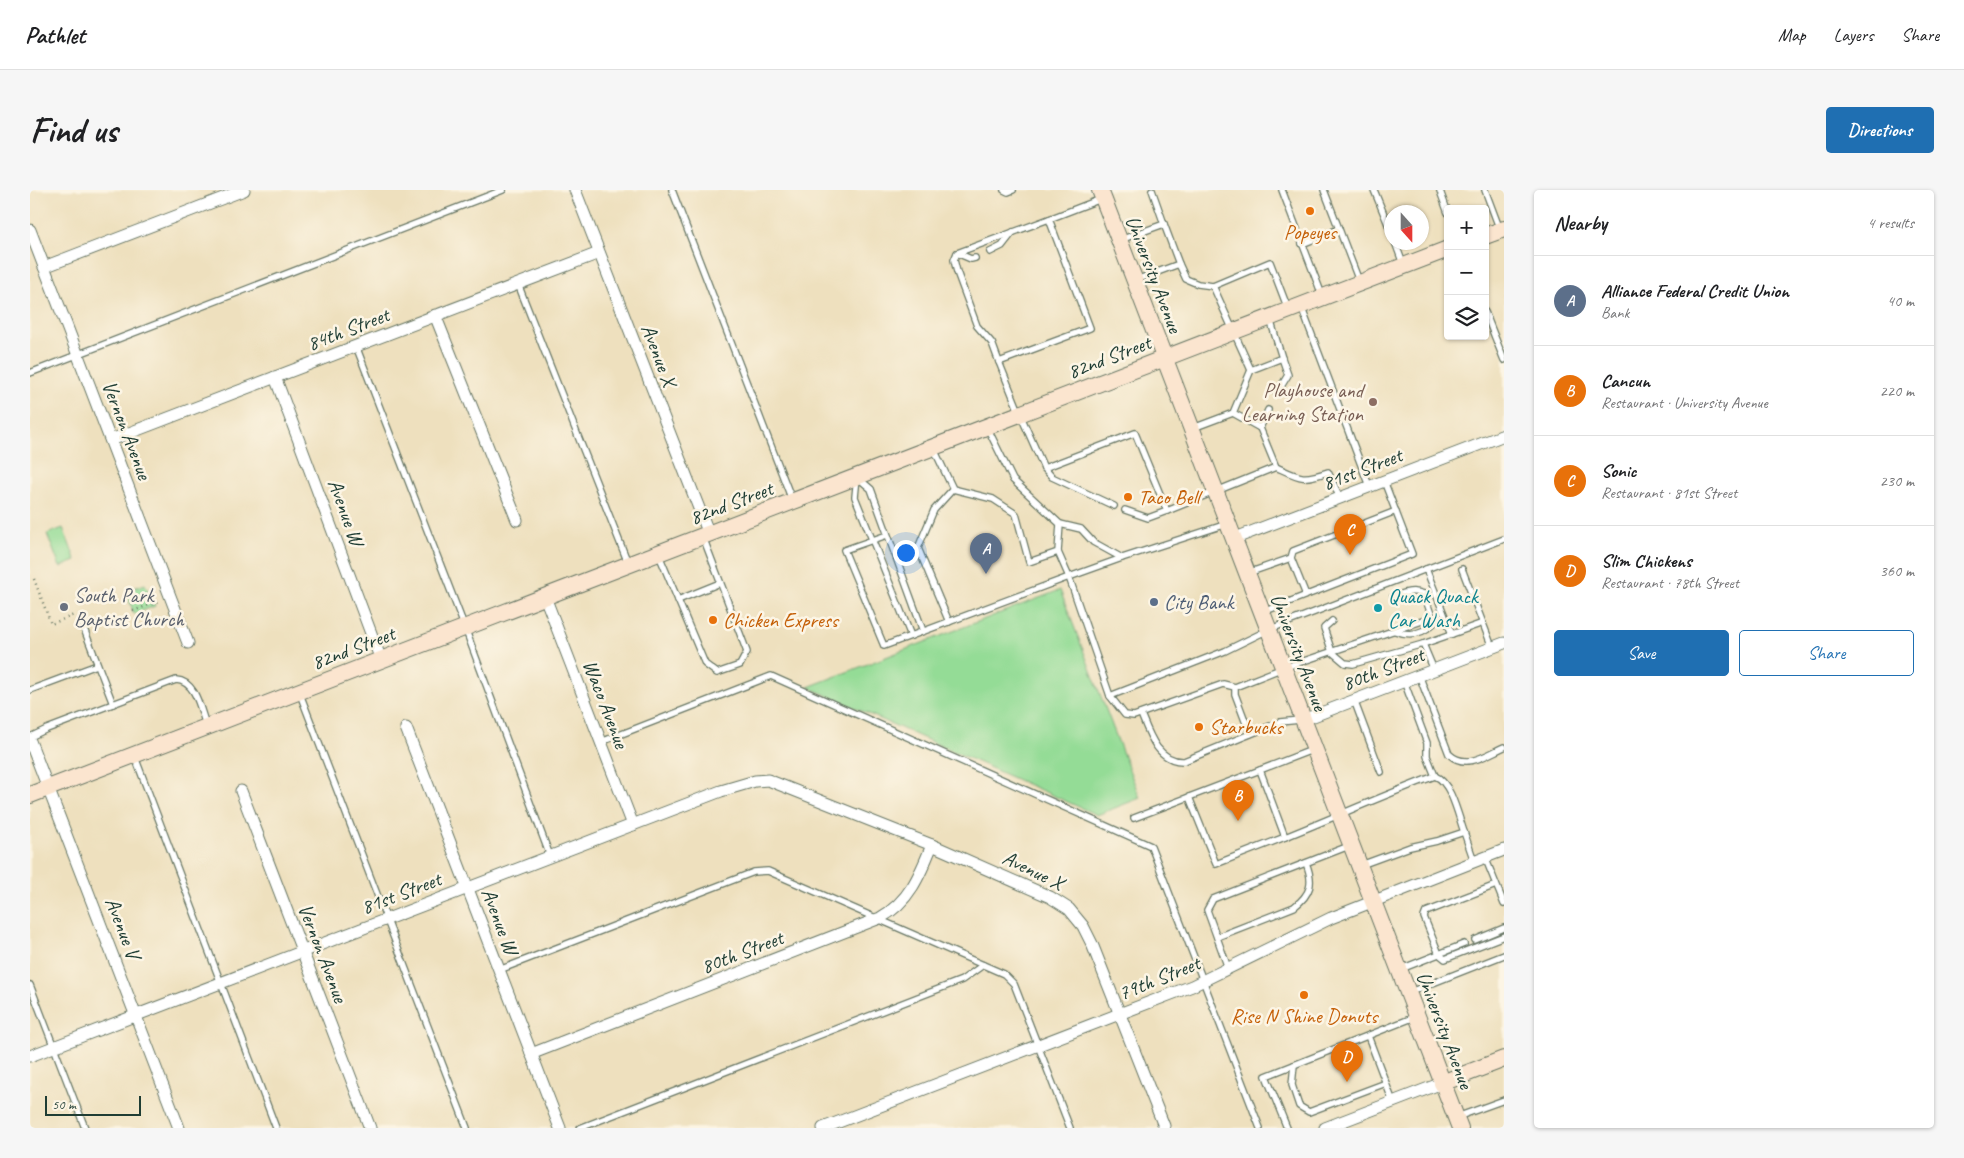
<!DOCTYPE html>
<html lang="en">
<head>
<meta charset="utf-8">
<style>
  :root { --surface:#fff; --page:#f6f6f6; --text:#202124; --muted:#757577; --line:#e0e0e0; --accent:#1f6fb2 }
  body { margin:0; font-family:Caveat,sans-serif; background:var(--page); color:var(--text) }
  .controls { position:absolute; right:15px; top:15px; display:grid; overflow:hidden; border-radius:5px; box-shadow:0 1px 4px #0004 }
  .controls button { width:45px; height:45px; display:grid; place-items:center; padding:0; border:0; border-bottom:1px solid var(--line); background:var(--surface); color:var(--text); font:25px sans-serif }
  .compass { position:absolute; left:1354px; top:15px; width:45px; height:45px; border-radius:50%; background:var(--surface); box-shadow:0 1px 4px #0004; rotate:159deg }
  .scale { position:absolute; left:15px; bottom:12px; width:96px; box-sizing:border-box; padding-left:5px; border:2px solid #1f3d34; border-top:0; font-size:14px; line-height:18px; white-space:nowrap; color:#1f3d34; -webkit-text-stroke:4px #fcf5e5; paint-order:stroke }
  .you { position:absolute; left:875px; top:362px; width:18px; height:18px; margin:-12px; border:4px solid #fff; border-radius:50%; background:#1a73e8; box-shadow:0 0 0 8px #1a73e833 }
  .badge { display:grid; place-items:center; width:32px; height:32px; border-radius:50%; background:var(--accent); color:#fff; font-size:16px; font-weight:700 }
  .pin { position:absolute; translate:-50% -41px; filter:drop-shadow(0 1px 2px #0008) }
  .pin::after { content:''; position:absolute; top:26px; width:18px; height:15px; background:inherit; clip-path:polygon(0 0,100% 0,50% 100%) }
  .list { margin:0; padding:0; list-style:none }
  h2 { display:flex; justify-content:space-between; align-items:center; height:65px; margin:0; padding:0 20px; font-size:21px }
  h2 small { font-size:16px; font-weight:400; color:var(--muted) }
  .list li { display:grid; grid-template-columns:32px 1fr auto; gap:15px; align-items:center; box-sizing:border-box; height:90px; padding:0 20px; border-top:1px solid var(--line) }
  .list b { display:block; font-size:19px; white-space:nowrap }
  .list p { margin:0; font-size:16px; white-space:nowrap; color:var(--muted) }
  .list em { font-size:16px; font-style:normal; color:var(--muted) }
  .actions { display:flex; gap:10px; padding:15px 20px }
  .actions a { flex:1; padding:11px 0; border:1px solid var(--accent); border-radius:5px; text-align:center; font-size:18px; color:var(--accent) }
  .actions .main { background:var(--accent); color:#fff }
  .icon { flex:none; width:28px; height:28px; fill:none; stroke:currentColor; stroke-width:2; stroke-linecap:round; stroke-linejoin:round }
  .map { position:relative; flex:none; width:1474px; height:938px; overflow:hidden; border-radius:5px }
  header { display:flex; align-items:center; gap:30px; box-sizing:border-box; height:70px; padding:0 25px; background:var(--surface); border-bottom:1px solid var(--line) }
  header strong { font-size:24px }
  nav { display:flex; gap:28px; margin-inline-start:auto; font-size:18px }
  .intro { display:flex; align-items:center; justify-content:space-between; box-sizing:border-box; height:120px; padding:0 30px }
  h1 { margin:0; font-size:35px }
  .button { padding:12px 22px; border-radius:5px; background:var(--accent); color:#fff; font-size:18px; font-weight:700 }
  main { display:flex; gap:30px; padding:0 30px }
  aside { flex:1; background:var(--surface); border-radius:5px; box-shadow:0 1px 4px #0004 }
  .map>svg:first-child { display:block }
  .green { fill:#94dc96; stroke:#5a8c65 }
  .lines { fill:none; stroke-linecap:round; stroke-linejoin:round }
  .lane-casing { stroke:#677664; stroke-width:8 }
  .street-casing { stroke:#677664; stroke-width:13 }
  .secondary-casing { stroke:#677664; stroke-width:18 }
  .path { stroke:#677664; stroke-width:2.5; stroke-dasharray:1 4; stroke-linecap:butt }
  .lane { stroke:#fff; stroke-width:5.5 }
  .street { stroke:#fff; stroke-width:11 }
  .secondary { stroke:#fbe5cf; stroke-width:16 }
  .food-dot { fill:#e8710a; stroke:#fcf5e5; stroke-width:2 }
  .education-dot { fill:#8d6e63; stroke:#fcf5e5; stroke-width:2 }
  .service-dot { fill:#5c6f8a; stroke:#fcf5e5; stroke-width:2 }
  .worship-dot { fill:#6b7280; stroke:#fcf5e5; stroke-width:2 }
  .culture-dot { fill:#0f9aa8; stroke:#fcf5e5; stroke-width:2 }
  .labels { text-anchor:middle; stroke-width:5; stroke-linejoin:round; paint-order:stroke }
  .food-label { font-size:21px; fill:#c56008; stroke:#fcf5e5; text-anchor:start }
  .street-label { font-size:21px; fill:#1f3d34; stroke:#fcf5e5 }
  .education-label { font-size:21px; fill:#785e54; stroke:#fcf5e5; text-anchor:end }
  .worship-label { font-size:21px; fill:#5b616d; stroke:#fcf5e5; text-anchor:start }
  .culture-label { font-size:21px; fill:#0d838f; stroke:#fcf5e5; text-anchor:start }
  .service-label { font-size:21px; fill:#4e5e75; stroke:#fcf5e5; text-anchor:start }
</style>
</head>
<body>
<header>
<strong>Pathlet</strong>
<nav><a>Map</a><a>Layers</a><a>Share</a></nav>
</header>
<div class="intro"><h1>Find us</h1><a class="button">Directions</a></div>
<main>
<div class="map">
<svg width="1474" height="938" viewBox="0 0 1474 938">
  <rect width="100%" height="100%" fill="#fcf5e5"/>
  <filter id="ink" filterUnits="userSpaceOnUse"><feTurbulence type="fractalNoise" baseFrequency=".02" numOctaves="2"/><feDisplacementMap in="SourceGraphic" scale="10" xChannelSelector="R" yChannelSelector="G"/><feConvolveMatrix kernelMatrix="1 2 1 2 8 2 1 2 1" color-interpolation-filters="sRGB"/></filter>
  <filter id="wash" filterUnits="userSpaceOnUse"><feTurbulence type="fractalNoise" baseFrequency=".0096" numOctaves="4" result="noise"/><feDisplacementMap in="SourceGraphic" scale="20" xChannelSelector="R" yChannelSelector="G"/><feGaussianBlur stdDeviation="1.12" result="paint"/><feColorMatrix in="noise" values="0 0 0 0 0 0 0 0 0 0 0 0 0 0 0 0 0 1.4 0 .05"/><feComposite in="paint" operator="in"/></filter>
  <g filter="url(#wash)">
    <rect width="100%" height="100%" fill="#eee0be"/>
    <g class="green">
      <polygon points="33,338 46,371 30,377 17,344"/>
      <polygon points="115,394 125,416 104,424 96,401"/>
      <polygon points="1030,400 1110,608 1067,625 778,497"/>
    </g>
  </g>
  <g filter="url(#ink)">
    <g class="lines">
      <defs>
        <g id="lane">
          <polyline points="642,0 762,310"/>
          <polyline points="974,0 978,2 983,0"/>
          <polyline points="1122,0 1134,34"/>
          <polyline points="1252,0 1292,105"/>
          <polyline points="1294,0 1329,91"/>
          <polyline points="1344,0 1362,44"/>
          <polyline points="1455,0 1470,40"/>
          <polyline points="1410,1 1418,23"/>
          <polyline points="1071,9 1019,29 1060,138 969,172 990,224 1014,278 1105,243 1137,321 1246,277"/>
          <polyline points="1090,50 1134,34 1149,74 1106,90"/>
          <polyline points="1365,52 1373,74"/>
          <polyline points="1272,54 1309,39"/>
          <polyline points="960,62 972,56 983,42"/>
          <polyline points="927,63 941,69 945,68"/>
          <polyline points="1149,74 1156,89 1168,94 1183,96"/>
          <polyline points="488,94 598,373"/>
          <polyline points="1271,116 1339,296"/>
          <polyline points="1455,122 1474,170"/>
          <polyline points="1240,129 1252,168 1221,180 1183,96 1240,72 1258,119"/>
          <polyline points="326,156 435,438 520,666"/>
          <polyline points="969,172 962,153 947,136 927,82 924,70 927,63 1019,29"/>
          <path d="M1221 180 1203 223 1230 238 1246 277C1270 288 1272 291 1298 282L1310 308"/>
          <polyline points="0,183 473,0"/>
          <polyline points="1247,203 1258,185 1252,168"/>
          <polyline points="957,237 983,290 1030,334 1051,339 1063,352 1092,368 1197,334"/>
          <polyline points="1163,238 1203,223"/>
          <polyline points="1230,238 1238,220"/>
          <polyline points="904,259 923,299 963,309 986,324 999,372 1028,362 1030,334"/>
          <polyline points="1014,278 1022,287 1084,316"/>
          <polyline points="1095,320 1118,328 1137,321"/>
          <polyline points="857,345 814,360 854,456 1039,387 1028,362"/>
          <polyline points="629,365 675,474 687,483 710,475 717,462 673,347"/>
          <polyline points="1092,368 1039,387 1080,506 1195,461 1238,440 1474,349"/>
          <polyline points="1432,379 1462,457"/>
          <polyline points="1218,383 1261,368"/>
          <polyline points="1276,405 1261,368 1263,361 1366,321"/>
          <path d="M1363 407C1374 403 1382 399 1394 404L1404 433C1393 444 1379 446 1365 441"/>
          <polyline points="648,410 690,393"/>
          <polyline points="1233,422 1382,364 1354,291"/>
          <polyline points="51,431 83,514"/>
          <polyline points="1302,431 1294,438 1302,462 1315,473 1323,474 1393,454 1404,480"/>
          <polyline points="919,432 888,358 904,320 923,299"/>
          <polyline points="1422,444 1453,433"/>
          <polyline points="881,446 825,307 827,287 841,299 893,441"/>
          <polyline points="1393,454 1422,444 1396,379"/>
          <path d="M1389 485 1419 564C1436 580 1456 565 1474 557"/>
          <polyline points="1374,491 1397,553 1397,566 1405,586"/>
          <polyline points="1205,497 1205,504 1220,544"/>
          <polyline points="0,500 67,475"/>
          <polyline points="270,504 437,938"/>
          <polyline points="1080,506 1095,525 1104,526 1193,494 1205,497 1253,478 1404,427"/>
          <polyline points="1324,510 1351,582"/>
          <path d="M1111 524C1119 544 1128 572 1154 571L1250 532 1270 530"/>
          <path d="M0 547 17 539 146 490C166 491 170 519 176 535"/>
          <polyline points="571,552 741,486 1121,656 1230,938"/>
          <path d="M1282 560 1230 580 1255 647C1305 627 1354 605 1405 586 1421 592 1428 625 1434 642L1407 651 1380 657 1331 675"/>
          <polyline points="105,567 246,938"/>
          <polyline points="1159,607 1186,674 1255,647"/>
          <polyline points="1104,628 1230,580"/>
          <polyline points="1434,642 1444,671"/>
          <polyline points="1455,667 1474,714"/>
          <polyline points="1466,695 1396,722 1394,727 1409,764 1415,769 1474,746"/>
          <path d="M1187 747 1264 717C1281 704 1284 693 1276 673"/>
          <polyline points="1445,750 1474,738"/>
          <polyline points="1198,778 1177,720 1183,709 1319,656"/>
          <polyline points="1371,779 1434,754"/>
          <polyline points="469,780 724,682 738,681 974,784 984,794 1040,938"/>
          <polyline points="0,795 55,938"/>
          <polyline points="1380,802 1474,765"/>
          <polyline points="1338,846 1363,912"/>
          <polyline points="1264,875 1262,895 1269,916 1279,922 1356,893"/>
          <polyline points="1427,927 1474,910"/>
          <polyline points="550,938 932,790 953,775"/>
          <polyline points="1257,938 1236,886 1385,827"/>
        </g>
        <g id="street">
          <polyline points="545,0 679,344"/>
          <polyline points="0,40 158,453"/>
          <polyline points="14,77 214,0"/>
          <polyline points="405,125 487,330"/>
          <polyline points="245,187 351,470"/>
          <polyline points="81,250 569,63"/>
          <polyline points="1203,349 1474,245"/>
          <polyline points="515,407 603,635"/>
          <polyline points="1273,530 1474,453"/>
          <polyline points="376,538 530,938"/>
          <polyline points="0,551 149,938"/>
          <polyline points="211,601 340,938"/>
          <path d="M501 864 850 728C879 712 890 685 902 655"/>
          <polyline points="0,866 691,601 725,591 738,590 902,655 1020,707 1039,719 1053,736 1062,754 1134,936"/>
          <polyline points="793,938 1162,796 1301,728 1474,660"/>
          <polyline points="1295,938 1412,893"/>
        </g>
        <g id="secondary">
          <polyline points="1070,0 1430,938"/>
          <polyline points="1455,46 1474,39"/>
          <polyline points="0,605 1418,59"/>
          <polyline points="1412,893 1474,869"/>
        </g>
      </defs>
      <use href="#lane" class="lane-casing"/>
      <use href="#street" class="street-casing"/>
      <use href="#secondary" class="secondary-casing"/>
      <g class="path">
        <polyline points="4,389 21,434 44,425"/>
        <polyline points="103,421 130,411"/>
      </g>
      <use href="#lane" class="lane"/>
      <use href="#street" class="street"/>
      <use href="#secondary" class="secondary"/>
    </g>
  </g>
  <g class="food-dot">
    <circle cx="1280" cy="21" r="5"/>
    <circle cx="1098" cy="307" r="5"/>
    <circle cx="683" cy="430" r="5"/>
    <circle cx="1169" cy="537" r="5"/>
    <circle cx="1274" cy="805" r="5"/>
  </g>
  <circle class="education-dot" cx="1343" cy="212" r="5"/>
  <circle class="service-dot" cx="1124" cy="412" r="5"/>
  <circle class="worship-dot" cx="34" cy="417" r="5"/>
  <circle class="culture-dot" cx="1348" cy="418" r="5"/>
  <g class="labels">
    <g class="food-label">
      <text x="1280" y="49" text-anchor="middle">Popeyes</text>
      <text x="1108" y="314">Taco Bell</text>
      <text x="693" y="437">Chicken Express</text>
      <text x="1179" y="544">Starbucks</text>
      <text x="1274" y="833" text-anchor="middle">Rise N Shine Donuts</text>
    </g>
    <g class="street-label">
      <text transform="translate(1124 84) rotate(69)" y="7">University Avenue</text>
      <text transform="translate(318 139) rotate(-21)" y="7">84th Street</text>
      <text transform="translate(629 165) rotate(69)" y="7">Avenue X</text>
      <text transform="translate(1079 167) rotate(-21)" y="7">82nd Street</text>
      <text transform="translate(97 240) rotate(69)" y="7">Vernon Avenue</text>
      <text transform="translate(1332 279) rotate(-21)" y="7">81st Street</text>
      <text transform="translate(701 313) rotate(-21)" y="7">82nd Street</text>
      <text transform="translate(316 322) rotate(70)" y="7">Avenue W</text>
      <text transform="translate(323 458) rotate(-21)" y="7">82nd Street</text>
      <text transform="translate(1269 462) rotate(69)" y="7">University Avenue</text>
      <text transform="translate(1353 479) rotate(-21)" y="7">80th Street</text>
      <text transform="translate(576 514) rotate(69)" y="7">Waco Avenue</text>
      <text transform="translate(1003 680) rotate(26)" y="7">Avenue X</text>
      <text transform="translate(371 703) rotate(-21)" y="7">81st Street</text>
      <text transform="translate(470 731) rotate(69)" y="7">Avenue W</text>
      <text transform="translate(93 738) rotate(69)" y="7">Avenue V</text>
      <text transform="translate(712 762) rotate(-21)" y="7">80th Street</text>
      <text transform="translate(293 763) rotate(69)" y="7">Vernon Avenue</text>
      <text transform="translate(1129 788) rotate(-22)" y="7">79th Street</text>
      <text transform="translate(1415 840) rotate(69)" y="7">University Avenue</text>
    </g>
    <g class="education-label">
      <text x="1333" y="207">Playhouse and<tspan x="1333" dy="24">Learning Station</tspan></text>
    </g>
    <g class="worship-label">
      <text x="44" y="412">South Park<tspan x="44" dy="24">Baptist Church</tspan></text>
    </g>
    <g class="culture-label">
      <text x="1358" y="413">Quack Quack<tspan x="1358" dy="24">Car Wash</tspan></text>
    </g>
    <g class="service-label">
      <text x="1134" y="419">City Bank</text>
    </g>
  </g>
</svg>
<div class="controls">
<button>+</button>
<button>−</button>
<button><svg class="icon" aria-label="layers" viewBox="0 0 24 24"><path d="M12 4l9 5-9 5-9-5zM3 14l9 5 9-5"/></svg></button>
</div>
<svg class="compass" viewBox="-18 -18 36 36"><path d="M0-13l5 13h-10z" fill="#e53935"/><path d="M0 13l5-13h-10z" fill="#757577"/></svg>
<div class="scale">50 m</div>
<div class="you"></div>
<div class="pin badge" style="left:956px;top:384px;background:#5c6f8a">A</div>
<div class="pin badge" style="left:1208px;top:631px;background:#e8710a">B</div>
<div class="pin badge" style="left:1320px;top:365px;background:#e8710a">C</div>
<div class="pin badge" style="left:1317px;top:892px;background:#e8710a">D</div>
</div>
<aside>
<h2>Nearby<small>4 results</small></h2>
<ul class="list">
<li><span class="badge" style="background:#5c6f8a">A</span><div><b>Alliance Federal Credit Union</b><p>Bank</p></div><em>40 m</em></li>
<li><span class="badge" style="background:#e8710a">B</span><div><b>Cancun</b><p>Restaurant · University Avenue</p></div><em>220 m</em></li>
<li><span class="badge" style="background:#e8710a">C</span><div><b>Sonic</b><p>Restaurant · 81st Street</p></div><em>230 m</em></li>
<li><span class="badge" style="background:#e8710a">D</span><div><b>Slim Chickens</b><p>Restaurant · 78th Street</p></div><em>360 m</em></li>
</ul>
<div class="actions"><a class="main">Save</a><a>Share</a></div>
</aside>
</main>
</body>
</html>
